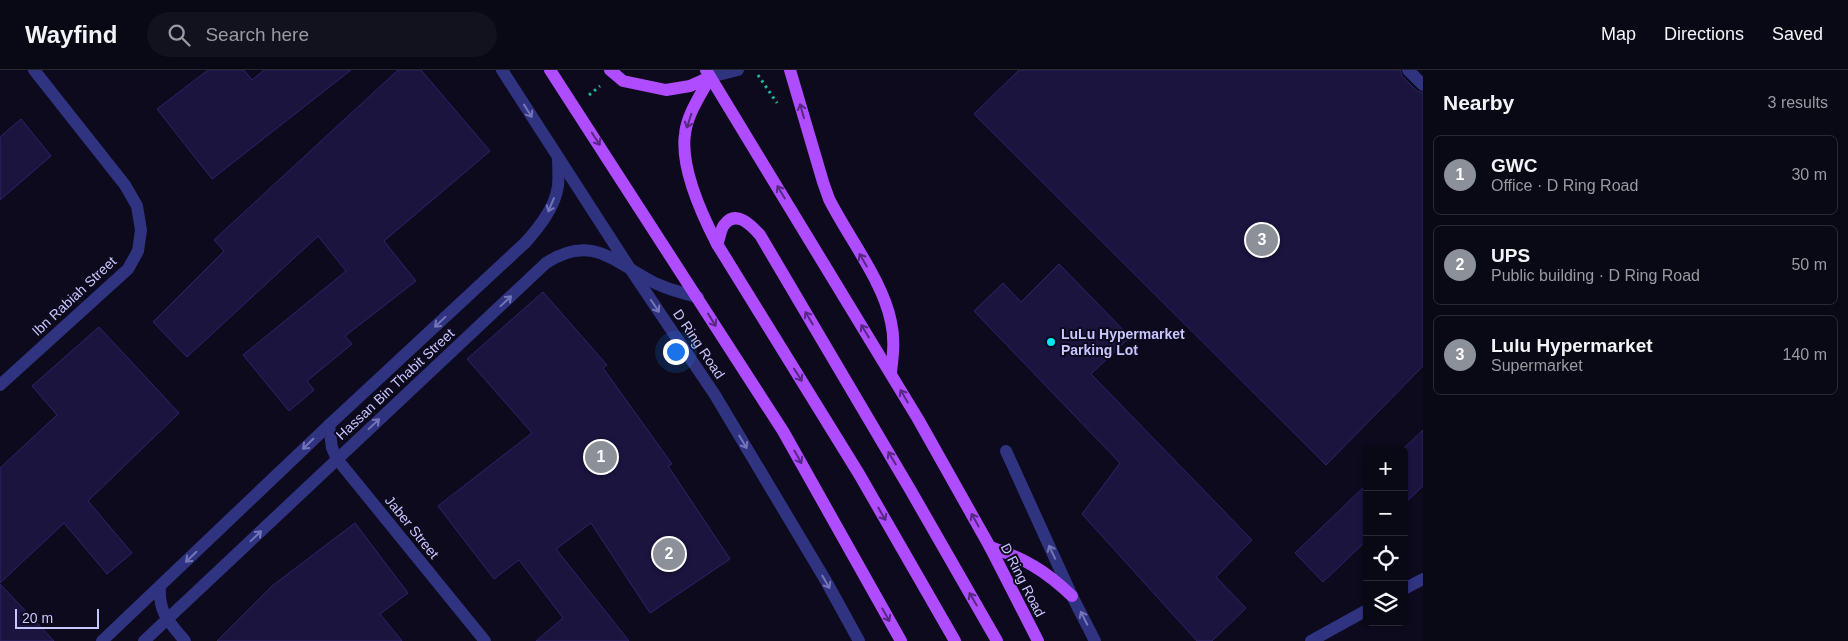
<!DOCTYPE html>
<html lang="en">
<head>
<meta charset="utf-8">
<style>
  :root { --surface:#090815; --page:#12111e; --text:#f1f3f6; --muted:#999aa0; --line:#292934; --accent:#8c9099 }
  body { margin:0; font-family:Arial,sans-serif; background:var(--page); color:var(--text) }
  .controls { position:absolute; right:15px; bottom:15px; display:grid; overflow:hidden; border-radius:8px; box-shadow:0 1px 4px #0004 }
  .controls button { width:45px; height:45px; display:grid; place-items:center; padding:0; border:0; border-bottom:1px solid var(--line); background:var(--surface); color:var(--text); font:25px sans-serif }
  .scale { position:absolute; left:15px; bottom:12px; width:84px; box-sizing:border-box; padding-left:5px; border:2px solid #c8c5ff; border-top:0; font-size:14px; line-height:18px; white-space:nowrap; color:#c8c5ff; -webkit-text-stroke:4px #0c0a1c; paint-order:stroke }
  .you { position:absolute; left:675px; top:281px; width:18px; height:18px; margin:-12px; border:4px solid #fff; border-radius:50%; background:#1a73e8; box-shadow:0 0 0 8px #1a73e833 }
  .badge { display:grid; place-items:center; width:32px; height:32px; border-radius:50%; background:var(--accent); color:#fff; font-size:16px; font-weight:700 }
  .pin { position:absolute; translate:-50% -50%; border:2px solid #fff; box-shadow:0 1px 5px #0006 }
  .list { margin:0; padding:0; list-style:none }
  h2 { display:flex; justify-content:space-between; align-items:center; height:65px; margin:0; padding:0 20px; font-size:21px }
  h2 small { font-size:16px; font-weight:400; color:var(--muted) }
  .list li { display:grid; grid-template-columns:32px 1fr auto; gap:15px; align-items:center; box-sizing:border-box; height:80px; margin:0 10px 10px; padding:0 10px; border:1px solid var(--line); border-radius:8px }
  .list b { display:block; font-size:19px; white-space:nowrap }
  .list p { margin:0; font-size:16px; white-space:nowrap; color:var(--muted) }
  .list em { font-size:16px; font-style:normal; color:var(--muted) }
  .icon { flex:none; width:28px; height:28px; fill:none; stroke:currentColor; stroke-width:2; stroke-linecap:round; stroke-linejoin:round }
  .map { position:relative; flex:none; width:1423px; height:571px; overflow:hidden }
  header { display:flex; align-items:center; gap:30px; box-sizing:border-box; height:70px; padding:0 25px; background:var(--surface); border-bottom:1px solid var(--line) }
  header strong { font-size:24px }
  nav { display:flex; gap:28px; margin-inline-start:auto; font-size:18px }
  .search { width:350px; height:45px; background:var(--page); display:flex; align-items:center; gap:12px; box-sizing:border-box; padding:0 18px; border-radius:28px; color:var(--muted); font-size:19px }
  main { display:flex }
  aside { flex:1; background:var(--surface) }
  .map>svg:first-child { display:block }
  .building { fill:#1a143f; stroke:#2e246d }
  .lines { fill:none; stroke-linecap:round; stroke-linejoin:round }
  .path { stroke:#23b5a2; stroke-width:3; stroke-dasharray:2.5 4; stroke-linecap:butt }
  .service { stroke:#303380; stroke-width:12 }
  .minor { stroke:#303380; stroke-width:12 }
  .tertiary { stroke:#303380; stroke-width:12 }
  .primary { stroke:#b04cff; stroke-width:12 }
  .oneway { stroke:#7475b9 }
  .oneway2 { stroke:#562882 }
  .poi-dot { fill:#00e9f0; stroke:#0c0a1c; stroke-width:2 }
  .labels { text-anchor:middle; stroke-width:4; stroke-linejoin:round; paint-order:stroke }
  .street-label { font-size:14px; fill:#c8c5ff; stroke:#0c0a1c }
  .poi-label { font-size:14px; font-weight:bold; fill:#c8c5ff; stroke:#0c0a1c; text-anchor:start }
</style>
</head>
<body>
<header>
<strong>Wayfind</strong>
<div class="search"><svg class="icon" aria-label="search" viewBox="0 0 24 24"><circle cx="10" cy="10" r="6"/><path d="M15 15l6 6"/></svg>Search here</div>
<nav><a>Map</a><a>Directions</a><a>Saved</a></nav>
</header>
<main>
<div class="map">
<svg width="1423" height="571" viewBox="0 0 1423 571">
  <rect width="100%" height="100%" fill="#0c0a1c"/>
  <g class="building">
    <polygon points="208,0 244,0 252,10 264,0 351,0 212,109 157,39"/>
    <polygon points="398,0 421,0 490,81 384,171 416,211 345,266 352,274 307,311 314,320 289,341 243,285 346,201 318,166 187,287 153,252 224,181 214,170"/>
    <polygon points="1019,0 1400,0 1402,6 1417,21 1423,23 1423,296 1326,395 974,44"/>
    <polygon points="21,49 51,86 0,130 0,67"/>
    <polygon points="1059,194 1130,267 1091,304 1252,470 1216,507 1246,538 1212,571 1197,571 1082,444 1120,393 974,241 1003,213 1021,232"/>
    <polygon points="543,222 607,295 603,298 672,394 668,396 730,489 650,543 591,453 556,479 629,571 536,571 563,548 519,490 494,509 438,436 532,363 467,289"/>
    <polygon points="99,257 179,343 88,431 132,483 107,504 64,453 0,513 0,398 57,345 32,316"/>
    <polygon points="1423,360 1423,416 1404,434 1404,380 1402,380"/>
    <polygon points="1367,414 1367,470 1323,512 1295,483"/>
    <polygon points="355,453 408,523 380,544 402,571 217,571 272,516"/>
    <polygon points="0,514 54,571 0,571"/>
  </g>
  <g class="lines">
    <g class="path">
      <polyline points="758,5 777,33"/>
      <polyline points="589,25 600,16"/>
    </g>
    <g class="service">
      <polyline points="1408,0 1423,15"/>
      <polyline points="1006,381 1072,526"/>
    </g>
    <g class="minor">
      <polyline points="502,0 629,197 715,325 826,511 859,571"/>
      <polyline points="0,315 128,199 138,181 141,160 137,136 125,115 34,0"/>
      <polyline points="329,355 332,378 337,389 485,571"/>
      <path d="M160 516C158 542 169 552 185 571"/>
      <polyline points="1404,519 1423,509"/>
      <polyline points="1072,526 1095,571"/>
      <polyline points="1311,571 1367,540"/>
    </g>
    <g class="tertiary">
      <polyline points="712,0 710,7 738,0"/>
      <path d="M102 571 329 355 526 172C540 156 555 137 558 116 559 107 558 97 558 87"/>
      <path d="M144 571 546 193C590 164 612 190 651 211 666 219 682 223 698 227"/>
    </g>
    <g class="primary">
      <polyline points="550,0 783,361 901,571"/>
      <polyline points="610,0 623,11 666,20 690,16 710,7"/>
      <polyline points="706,0 918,349 990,477 1038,571"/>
      <path d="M790 0 823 112 829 129C848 167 883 211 891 252 895 269 893 286 891 302"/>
      <path d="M710 7C701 25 687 44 685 64 680 98 702 145 717 174L859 404 955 571"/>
      <path d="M717 174C720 169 720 160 724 155 736 139 751 155 760 165L911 421 997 571"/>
      <path d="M990 477C1024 488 1046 501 1072 526"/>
    </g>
  </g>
  <defs><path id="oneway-shaft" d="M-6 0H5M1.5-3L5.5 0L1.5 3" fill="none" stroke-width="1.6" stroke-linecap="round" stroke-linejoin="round" transform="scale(1.25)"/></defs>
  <g class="oneway">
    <use href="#oneway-shaft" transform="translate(528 41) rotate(58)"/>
    <use href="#oneway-shaft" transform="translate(551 135) rotate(113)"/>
    <use href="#oneway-shaft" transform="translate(506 231) rotate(-43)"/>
    <use href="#oneway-shaft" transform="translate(655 236) rotate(56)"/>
    <use href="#oneway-shaft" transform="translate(440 252) rotate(137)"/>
    <use href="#oneway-shaft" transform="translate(374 354) rotate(-43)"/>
    <use href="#oneway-shaft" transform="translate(743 372) rotate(59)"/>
    <use href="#oneway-shaft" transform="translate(308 374) rotate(136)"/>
    <use href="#oneway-shaft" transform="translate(256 466) rotate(-43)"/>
    <use href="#oneway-shaft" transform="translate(1052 482) rotate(-115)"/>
    <use href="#oneway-shaft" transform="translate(191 487) rotate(136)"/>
    <use href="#oneway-shaft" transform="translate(826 512) rotate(60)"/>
    <use href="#oneway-shaft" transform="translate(1084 548) rotate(-117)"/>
  </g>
  <g class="oneway2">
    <use href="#oneway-shaft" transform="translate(802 41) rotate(-106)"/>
    <use href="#oneway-shaft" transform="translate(689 51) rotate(108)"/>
    <use href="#oneway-shaft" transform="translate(596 69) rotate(57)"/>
    <use href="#oneway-shaft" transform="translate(781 122) rotate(-121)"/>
    <use href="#oneway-shaft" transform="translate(863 190) rotate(-120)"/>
    <use href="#oneway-shaft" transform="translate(809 248) rotate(-121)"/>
    <use href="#oneway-shaft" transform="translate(712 250) rotate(58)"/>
    <use href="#oneway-shaft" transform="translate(865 261) rotate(-121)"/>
    <use href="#oneway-shaft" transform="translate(798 305) rotate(58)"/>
    <use href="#oneway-shaft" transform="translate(904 326) rotate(-120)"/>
    <use href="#oneway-shaft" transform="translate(798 387) rotate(61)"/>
    <use href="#oneway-shaft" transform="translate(892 388) rotate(-121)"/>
    <use href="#oneway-shaft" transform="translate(882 444) rotate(60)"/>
    <use href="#oneway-shaft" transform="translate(975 450) rotate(-119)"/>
    <use href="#oneway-shaft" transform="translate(973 529) rotate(-120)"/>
    <use href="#oneway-shaft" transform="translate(886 545) rotate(61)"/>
  </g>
  <circle class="poi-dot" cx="1051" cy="272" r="5"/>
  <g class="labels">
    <g class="street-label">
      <text transform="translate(74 226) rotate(-43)" y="5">Ibn Rabiah Street</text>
      <text transform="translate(699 274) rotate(56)" y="5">D Ring Road</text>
      <text transform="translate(395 314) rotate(-43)" y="5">Hassan Bin Thabit Street</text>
      <text transform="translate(412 457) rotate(51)" y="5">Jaber Street</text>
      <text transform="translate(1023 510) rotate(63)" y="5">D Ring Road</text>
    </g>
    <g class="poi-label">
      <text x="1061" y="269">LuLu Hypermarket<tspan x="1061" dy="16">Parking Lot</tspan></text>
    </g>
  </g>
</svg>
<div class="controls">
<button>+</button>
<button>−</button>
<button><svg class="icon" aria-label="locate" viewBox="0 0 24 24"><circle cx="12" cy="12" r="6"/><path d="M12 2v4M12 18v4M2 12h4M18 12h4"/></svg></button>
<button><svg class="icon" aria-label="layers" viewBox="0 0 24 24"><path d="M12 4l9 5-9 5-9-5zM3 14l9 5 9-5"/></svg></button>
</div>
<div class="scale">20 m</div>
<div class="you"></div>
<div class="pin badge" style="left:601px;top:387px">1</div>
<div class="pin badge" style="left:669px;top:484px">2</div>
<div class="pin badge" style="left:1262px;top:170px">3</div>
</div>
<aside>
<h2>Nearby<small>3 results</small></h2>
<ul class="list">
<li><span class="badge">1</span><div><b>GWC</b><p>Office · D Ring Road</p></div><em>30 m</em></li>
<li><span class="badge">2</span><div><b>UPS</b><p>Public building · D Ring Road</p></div><em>50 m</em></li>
<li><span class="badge">3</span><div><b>Lulu Hypermarket</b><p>Supermarket</p></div><em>140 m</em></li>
</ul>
</aside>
</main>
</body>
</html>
